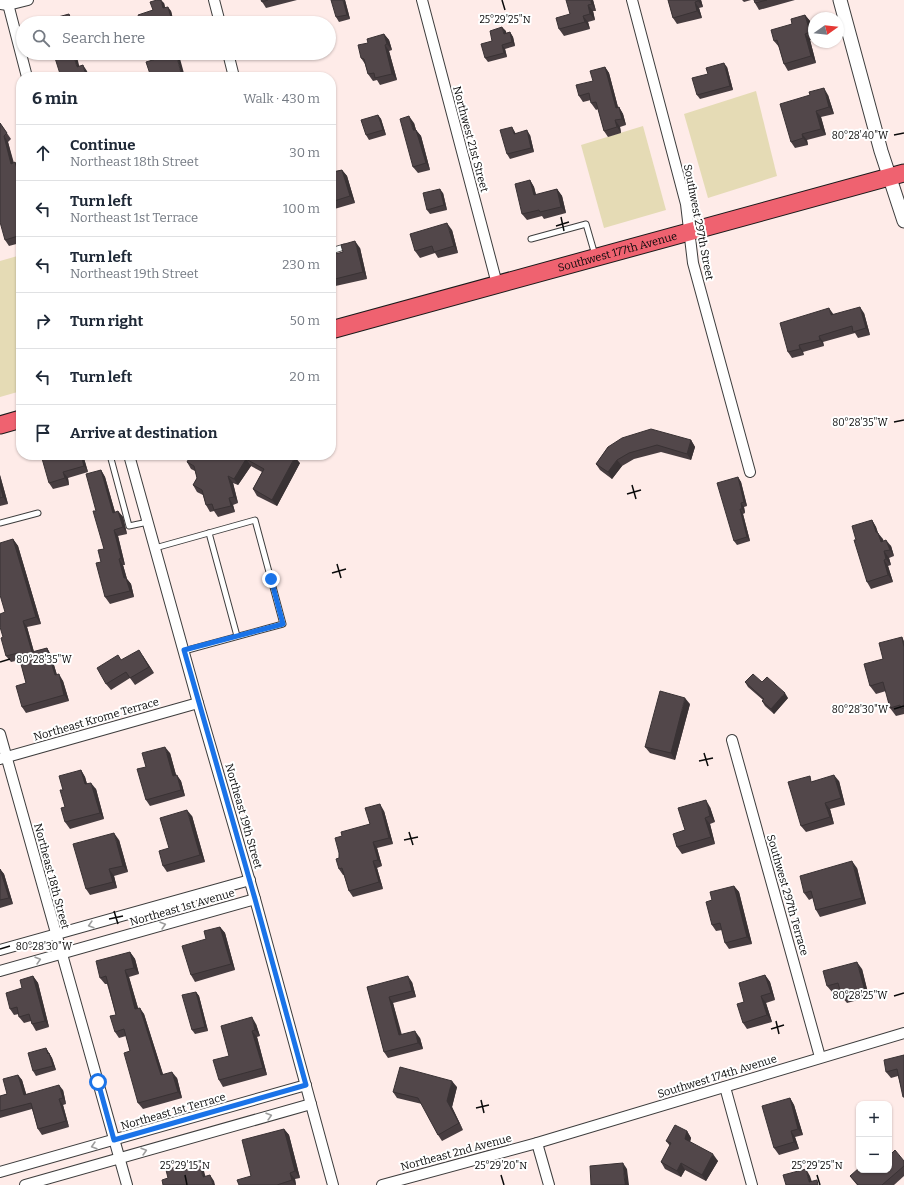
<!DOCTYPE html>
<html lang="en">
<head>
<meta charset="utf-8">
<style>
  :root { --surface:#fff; --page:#f2f2f3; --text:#1f2937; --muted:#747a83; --line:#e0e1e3 }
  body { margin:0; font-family:Bitter,serif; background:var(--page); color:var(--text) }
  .controls { position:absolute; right:12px; bottom:12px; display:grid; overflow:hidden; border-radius:8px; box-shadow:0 1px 3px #0004 }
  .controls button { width:36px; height:36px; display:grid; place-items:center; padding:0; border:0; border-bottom:1px solid var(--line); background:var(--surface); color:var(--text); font:20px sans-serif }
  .compass { position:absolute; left:808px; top:12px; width:36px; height:36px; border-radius:50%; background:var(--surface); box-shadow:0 1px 3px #0004; rotate:75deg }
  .stop { position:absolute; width:12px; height:12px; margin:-9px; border:3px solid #1a73e8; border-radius:50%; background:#fff }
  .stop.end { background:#1a73e8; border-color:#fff; box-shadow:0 1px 4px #0008 }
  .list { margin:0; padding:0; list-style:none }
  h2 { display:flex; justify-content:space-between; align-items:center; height:52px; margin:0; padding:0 16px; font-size:17px }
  h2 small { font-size:13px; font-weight:400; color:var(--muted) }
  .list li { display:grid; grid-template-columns:26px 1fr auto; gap:12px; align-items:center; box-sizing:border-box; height:56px; padding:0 16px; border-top:1px solid var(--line) }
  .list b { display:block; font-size:15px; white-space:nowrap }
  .list p { margin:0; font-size:13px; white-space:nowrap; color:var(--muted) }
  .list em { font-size:13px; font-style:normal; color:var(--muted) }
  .icon { flex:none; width:22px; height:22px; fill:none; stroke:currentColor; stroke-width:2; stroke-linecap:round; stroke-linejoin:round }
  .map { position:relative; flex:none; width:904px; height:1185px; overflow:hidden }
  .search { position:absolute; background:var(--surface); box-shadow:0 1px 3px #0004; left:16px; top:16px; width:320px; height:44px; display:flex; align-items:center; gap:10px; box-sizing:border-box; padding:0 14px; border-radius:22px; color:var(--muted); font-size:15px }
  .panel { position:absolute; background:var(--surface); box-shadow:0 1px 3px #0004; left:16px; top:72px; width:320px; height:388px; border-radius:16px }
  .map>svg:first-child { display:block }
  .green { fill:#e5dbb5 }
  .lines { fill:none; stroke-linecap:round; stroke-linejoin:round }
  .service-casing { stroke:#3d3d3d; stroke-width:7 }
  .minor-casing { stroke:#3d3d3d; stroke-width:12 }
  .tertiary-casing { stroke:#3d3d3d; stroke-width:15 }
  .trunk-casing { stroke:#1b1b1b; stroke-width:19 }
  .service { stroke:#fff; stroke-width:5 }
  .minor { stroke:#fff; stroke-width:10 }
  .tertiary { stroke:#fff; stroke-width:13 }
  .trunk { stroke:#ef6270; stroke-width:17 }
  .wall { fill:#473d40 }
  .shaded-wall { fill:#393234 }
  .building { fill:#52474a; stroke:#393234 }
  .oneway { stroke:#9d9d9d }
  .route { stroke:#1a73e8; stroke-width:5 }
  .ticks { fill:none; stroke:#0a0a0a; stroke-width:1.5 }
  .labels { text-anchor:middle; stroke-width:4; stroke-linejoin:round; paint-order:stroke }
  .street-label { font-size:11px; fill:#0a0a0a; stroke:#fff }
  .ticks-label { font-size:10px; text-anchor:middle; fill:#0a0a0a; stroke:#fff; stroke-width:4; stroke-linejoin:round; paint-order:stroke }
</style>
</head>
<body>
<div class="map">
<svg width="904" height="1185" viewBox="0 0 904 1185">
  <rect width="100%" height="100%" fill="#feebe8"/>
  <g class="green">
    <polygon points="756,91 777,176 708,198 684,114"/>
    <polygon points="643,126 666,210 604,228 581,145"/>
    <polygon points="21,255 21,391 0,397 0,261"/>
  </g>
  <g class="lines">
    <defs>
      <g id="service">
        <polyline points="531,239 586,224 595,255"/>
        <polyline points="331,251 344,247"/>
        <polyline points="110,455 129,526 148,522"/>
        <polyline points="0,523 38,513"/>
        <polyline points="209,533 237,636"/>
        <polyline points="155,548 255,520 283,624 184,651"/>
      </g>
      <g id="minor">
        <polyline points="7,0 27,77"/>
        <polyline points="214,0 220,23"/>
        <polyline points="422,0 497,284"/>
        <polyline points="632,0 686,204 693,263 750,472"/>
        <polyline points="0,4 8,5 28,0"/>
        <polyline points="228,53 234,77"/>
        <polyline points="129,455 198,703 255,899 333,1185"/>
        <polyline points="0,734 127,1185"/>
        <polyline points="732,740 820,1057"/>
        <polyline points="0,759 198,703"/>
        <polyline points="0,950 250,880"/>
        <polyline points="0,971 255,899"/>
        <polyline points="725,1087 752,1185"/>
        <polyline points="537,1143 549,1185"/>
        <polyline points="0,1172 306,1085"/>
        <polyline points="25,1185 311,1104"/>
        <polyline points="382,1185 537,1143 904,1033"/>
      </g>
      <polyline id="tertiary" points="840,0 881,151 904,221"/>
      <g id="trunk">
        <path id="s1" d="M331 330 904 173"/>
        <polyline points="0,425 21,419"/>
      </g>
    </defs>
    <use href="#service" class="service-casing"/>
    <use href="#minor" class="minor-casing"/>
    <use href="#tertiary" class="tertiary-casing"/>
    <use href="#trunk" class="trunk-casing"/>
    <use href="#service" class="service"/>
    <use href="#minor" class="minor"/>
    <use href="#tertiary" class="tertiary"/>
    <use href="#trunk" class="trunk"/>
  </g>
  <g class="wall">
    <polygon points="261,0 297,0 266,8"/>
    <polygon points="345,0 350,19 339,22 336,17"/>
    <polygon points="593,0 596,11 593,11 595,20 588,22 590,29 564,36 559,29"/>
    <polygon points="668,0 701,0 703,7 699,8 702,18 677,24 673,18"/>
    <polygon points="742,0 751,0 744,2"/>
    <polygon points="754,0 795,0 759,10 755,3"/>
    <polygon points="164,3 165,7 171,11 174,23 141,23 153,10"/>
    <polygon points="805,15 810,21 814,37 814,39 810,40 816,63 788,71 784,64 779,47 774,41 792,24"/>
    <polygon points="506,31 506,33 510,32 513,37 515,46 505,49 507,57 488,62 485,58 492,41"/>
    <polygon points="384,34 389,40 392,50 389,51 397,80 380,85 377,80 373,81 368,74 365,64 361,58 368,43"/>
    <polygon points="108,53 122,53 122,54 110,57"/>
    <polygon points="605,67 609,73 618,107 619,107 623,114 626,125 620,127 621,133 608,137 604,131 598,109 596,110 591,103 591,100 583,102 579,96 593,81"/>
    <polygon points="727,67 733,90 700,99 697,95"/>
    <polygon points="828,95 834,114 821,117 826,135 807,140 808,145 795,148 791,142"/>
    <polygon points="378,115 381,119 386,135 369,140 366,135"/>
    <polygon points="0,123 11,139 8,142 14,163 15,162 19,169 21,174 21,244 20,243 9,246 5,240"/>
    <polygon points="414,123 416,130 421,136 430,170 418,173 413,167"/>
    <polygon points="515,132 515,133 530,135 534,152 510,159 507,154"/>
    <polygon points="331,166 332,166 336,171 342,170 347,176 355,203 331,210"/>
    <polygon points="530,180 534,187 536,195 557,189 562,196 566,213 544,219 542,216 527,220 522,214"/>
    <polygon points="443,193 447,210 430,214 427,210"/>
    <polygon points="452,230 458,253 438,258 435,253 420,258 415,251"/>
    <polygon points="360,248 367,279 331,287 331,255"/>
    <polygon points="864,313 870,335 858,338 855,333 823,342 824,346 803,352 804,355 792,358 788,352 833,315"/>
    <polygon points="691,440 695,447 691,460 661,452 634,459 622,466 612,479 600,470 596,464 608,447"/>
    <polygon points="83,455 88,472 68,478 69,485 53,489 49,483"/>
    <polygon points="191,455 300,463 277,506 257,496 253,489 262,472 251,466 238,485 233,483 238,503 233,505 235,512 218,517 214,511 210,512 206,505 203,495 197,492 193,485 197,478 195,471 191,469 187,462"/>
    <polygon points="101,470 105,477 115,512 118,511 123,517 127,534 118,536 125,565 123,565 127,579 131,584 134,597 110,604 105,597 101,562 104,549 96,511"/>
    <polygon points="0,475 8,504 0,506"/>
    <polygon points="738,477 741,482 747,506 744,507 745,513 743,514 750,541 737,545 734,541"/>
    <polygon points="872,520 876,527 878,533 883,541 891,546 894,556 889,558 891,565 888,566 893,582 871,589 867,582 856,540"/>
    <polygon points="13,539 18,546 41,624 27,627 34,652 47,648 51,655 57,675 63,681 69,701 26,713 22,707 26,683 20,660 11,662 6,656 3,637 5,612"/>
    <polygon points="902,637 904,641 904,714 896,716 890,708 886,691 876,694 870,686 883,659"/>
    <polygon points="143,656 154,673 135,685 130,678 111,690 106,684 121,660"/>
    <polygon points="745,682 788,698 774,714 765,706 762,701 763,700 748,687"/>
    <polygon points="690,704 675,760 650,753 645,747"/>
    <polygon points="170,753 176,775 181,781 185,796 150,806 146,800 146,767"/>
    <polygon points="81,770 85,777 87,784 96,789 104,819 70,829 65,822 65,807 63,790"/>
    <polygon points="813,781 839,781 845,805 830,809 834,824 806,832 801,826"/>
    <polygon points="710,807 715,822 710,824 715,844 682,854 677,847 685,830"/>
    <polygon points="384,811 393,844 377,848 382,866 377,868 383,889 353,897 349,891 344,875 343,875 339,869 339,853 342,836 370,824"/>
    <polygon points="192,816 205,862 167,872 163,866 169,848"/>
    <polygon points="119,840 128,872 114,876 117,888 90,895 86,889"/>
    <polygon points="857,868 866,904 820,917 816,910 813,898 809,900 804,893"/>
    <polygon points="0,869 4,874 13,904 0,908"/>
    <polygon points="734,886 739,892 752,944 729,949 725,943 722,930 716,931 712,925"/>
    <polygon points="220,927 225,933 235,970 195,982 191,975 206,939"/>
    <polygon points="130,952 135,959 139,974 129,977 138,1008 144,1014 163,1074 177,1078 182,1098 143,1109 138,1103 130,1051 126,1036 119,1038 115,1032 116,1015 107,984 105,984 100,978"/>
    <polygon points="862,969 869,997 847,1003 842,997 840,990 832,992 827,986"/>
    <polygon points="765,975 770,982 775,1000 766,1003 772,1022 747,1029 743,1023 744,1002"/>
    <polygon points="33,976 38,983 49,1027 36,1031 32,1024 31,1021 24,1023 19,1017 19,1014 14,1015 10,1009 22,988"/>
    <polygon points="412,982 416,997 393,1003 402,1035 420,1038 423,1049 388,1058 384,1052 367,987"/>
    <polygon points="196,992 199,996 208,1031 195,1034 192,1030"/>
    <polygon points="256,1024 260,1036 257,1037 267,1075 223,1087 219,1080 229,1056"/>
    <polygon points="46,1048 52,1058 56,1070 36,1076 33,1071"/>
    <polygon points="904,1055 904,1098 898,1076 891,1078 886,1072"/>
    <polygon points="18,1075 22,1080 26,1094 63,1090 66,1104 63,1105 69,1127 42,1135 38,1129 32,1109 0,1118 0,1096 7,1094"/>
    <polygon points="457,1087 452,1107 463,1130 442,1141 438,1135 422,1104 397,1098 393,1092"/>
    <polygon points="790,1098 794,1105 803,1135 795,1137 799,1149 779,1155 774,1148"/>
    <polygon points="284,1129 289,1135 300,1178 295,1179 296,1185 239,1185 251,1176"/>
    <polygon points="687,1131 691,1138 690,1142 718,1161 706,1181 685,1170 681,1177 665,1169 661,1162 670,1146 666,1141"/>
    <polygon points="904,1161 904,1176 894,1185 857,1185 850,1176 859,1170"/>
  </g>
  <g class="shaded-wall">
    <polygon points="161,0 164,3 166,12 163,8"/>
    <polygon points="343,0 345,0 350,19 347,15"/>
    <polygon points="590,0 593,0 596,11 592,4"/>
    <polygon points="698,0 701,0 703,7 698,1"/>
    <polygon points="695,2 699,8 702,18 697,11"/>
    <polygon points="588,5 593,11 595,20 590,14"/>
    <polygon points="168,7 171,11 174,23 173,23 172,21"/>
    <polygon points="69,14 73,20 74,23 72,23"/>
    <polygon points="805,15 810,21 814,38 810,32"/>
    <polygon points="583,16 588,22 590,29 585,22"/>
    <polygon points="502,27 506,31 507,38 504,34"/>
    <polygon points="510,32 513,37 515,46 512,42"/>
    <polygon points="384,34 389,40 392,50 387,44"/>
    <polygon points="805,34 810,40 816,63 811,56"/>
    <polygon points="385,45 389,51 397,80 392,74"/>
    <polygon points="502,45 505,49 507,57 504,53"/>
    <polygon points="73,53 76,53 81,73 77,67"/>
    <polygon points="176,53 178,53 179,55 185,77 182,77"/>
    <polygon points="724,63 727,67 733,90 730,86"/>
    <polygon points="83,65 87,71 89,77 87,77 86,76"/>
    <polygon points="605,67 609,73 620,115 616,108"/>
    <polygon points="824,88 828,95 834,114 829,107"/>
    <polygon points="619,107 623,114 626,125 622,119"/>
    <polygon points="816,111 821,117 826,135 821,129"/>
    <polygon points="378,115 381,119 386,135 383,130"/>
    <polygon points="409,116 414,123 418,137 413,130"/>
    <polygon points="615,120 620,127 621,133 617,127"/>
    <polygon points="512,127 515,132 517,138 514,134"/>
    <polygon points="416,130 421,136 430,170 426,163"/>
    <polygon points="527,130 530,135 534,152 531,148"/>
    <polygon points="802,134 807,140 808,145 803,138"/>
    <polygon points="4,136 8,142 15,170 11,164"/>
    <polygon points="15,162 19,169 21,174 21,182"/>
    <polygon points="342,170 347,176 355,203 350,196"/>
    <polygon points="530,180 534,187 538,202 534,195"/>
    <polygon points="440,189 443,193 447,210 444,205"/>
    <polygon points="557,189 562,196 566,213 561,207"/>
    <polygon points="447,223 452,230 458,253 454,246"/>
    <polygon points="355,241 360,248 367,279 363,272"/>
    <polygon points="860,307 864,313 870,335 866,328"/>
    <polygon points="829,308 834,315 831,315"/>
    <polygon points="819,336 823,342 824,346 820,340"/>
    <polygon points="799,345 803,352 804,355 800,349"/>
    <polygon points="691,440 695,447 691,460 687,454"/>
    <polygon points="81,455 83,455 88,472 84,466"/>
    <polygon points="295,457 300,463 277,506 272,500"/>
    <polygon points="246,459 251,466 238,485 234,479"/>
    <polygon points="617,460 622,466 612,479 608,472"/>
    <polygon points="101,470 105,477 117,519 113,513"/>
    <polygon points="63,472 68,478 69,485 65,478"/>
    <polygon points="0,475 8,504 3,497 0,485"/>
    <polygon points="228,476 233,483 238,503 234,497"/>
    <polygon points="738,477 741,482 747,506 744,502"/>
    <polygon points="229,498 233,505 235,512 231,506"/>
    <polygon points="741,503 744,507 745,513 742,509"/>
    <polygon points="740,509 743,514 750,541 747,537"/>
    <polygon points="118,511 123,517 127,534 123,527"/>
    <polygon points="872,520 876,527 880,539 876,532"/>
    <polygon points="114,530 118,536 125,565 121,558"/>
    <polygon points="878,533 883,539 886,548 881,542"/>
    <polygon points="13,539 18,546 41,624 36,617"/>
    <polygon points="886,540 891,546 894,556 890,550"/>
    <polygon points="884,551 889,558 891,565 886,559"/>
    <polygon points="119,559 123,565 127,579 131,584 134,597 130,591 124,578"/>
    <polygon points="884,560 888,566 893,582 888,575"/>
    <polygon points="23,621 27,627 36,659 32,652"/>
    <polygon points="47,648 51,655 59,682 55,675"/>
    <polygon points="139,650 143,656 154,673 149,667"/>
    <polygon points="59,674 63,681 69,701 64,695"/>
    <polygon points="785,693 788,698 774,714 771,709"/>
    <polygon points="685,698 690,704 675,760 671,753"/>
    <polygon points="165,747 170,753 178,782 173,776"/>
    <polygon points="81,770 85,777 89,791 85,784"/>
    <polygon points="177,775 181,781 185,796 181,790"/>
    <polygon points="834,775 839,781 845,805 841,798"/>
    <polygon points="91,783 96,789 104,819 100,813"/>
    <polygon points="706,800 710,807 715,822 710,816"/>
    <polygon points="825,803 830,809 834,824 830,817"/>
    <polygon points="380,804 384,811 393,844 389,838"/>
    <polygon points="187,810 192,816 205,862 200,855"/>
    <polygon points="705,818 710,824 715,844 711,837"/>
    <polygon points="114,833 119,840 128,872 123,866"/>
    <polygon points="373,842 377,848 382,866 378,860"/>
    <polygon points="373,861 377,868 383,889 379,882"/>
    <polygon points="852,861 857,868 866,904 862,898"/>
    <polygon points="0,869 4,874 13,904 9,898"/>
    <polygon points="109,869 114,876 117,888 113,882"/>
    <polygon points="734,886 739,892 752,944 747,937"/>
    <polygon points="220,927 225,933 235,970 231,964"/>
    <polygon points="130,952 135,959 139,974 134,968"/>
    <polygon points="857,962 862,969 869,997 865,991"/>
    <polygon points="125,970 129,977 140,1015 135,1009"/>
    <polygon points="765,975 770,982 775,1000 771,993"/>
    <polygon points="33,976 38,983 49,1027 45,1021"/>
    <polygon points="408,976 412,982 416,997 412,991"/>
    <polygon points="196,992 199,996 208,1031 205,1027"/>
    <polygon points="761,996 766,1003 772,1022 767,1015"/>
    <polygon points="389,997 393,1003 403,1042 399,1035"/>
    <polygon points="140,1008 144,1014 165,1081 161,1075"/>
    <polygon points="252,1017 256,1024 260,1036 255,1030"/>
    <polygon points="252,1031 257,1037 267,1075 263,1068"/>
    <polygon points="415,1031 420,1038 423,1049 418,1043"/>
    <polygon points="46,1048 52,1058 56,1070 53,1066 48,1054"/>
    <polygon points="172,1072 177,1078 182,1098 178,1092"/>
    <polygon points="18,1075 22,1080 28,1100 24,1095"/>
    <polygon points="452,1081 457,1087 452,1107 463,1130 459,1123 447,1101"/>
    <polygon points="59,1085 63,1090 66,1104 63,1098"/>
    <polygon points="790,1098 794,1105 803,1135 798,1129"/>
    <polygon points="59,1099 63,1105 69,1127 66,1121"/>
    <polygon points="284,1129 289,1135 300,1178 295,1171"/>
    <polygon points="687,1131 691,1138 689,1145 685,1139"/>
    <polygon points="791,1131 795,1137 799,1149 794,1142"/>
    <polygon points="713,1154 718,1161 706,1181 702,1175"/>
    <polygon points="623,1163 627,1169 629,1185 625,1185"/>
    <polygon points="681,1163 685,1170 681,1177 677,1171"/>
    <polygon points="200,1166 204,1171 207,1182 203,1177"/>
    <polygon points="806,1169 810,1176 813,1185 809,1182"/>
    <polygon points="290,1173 295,1179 296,1185 292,1180"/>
    <polygon points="210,1175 214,1181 215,1185 213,1185"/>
  </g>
  <g class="building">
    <polygon points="157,0 161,0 163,8 168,7 172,21 165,23 141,23 138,15 153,10 150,2"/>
    <polygon points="261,0 268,0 262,2"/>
    <polygon points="331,0 343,0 347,15 336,17"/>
    <polygon points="566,0 590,0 592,4 588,5 590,14 583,16 585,22 559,29 556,18 570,14"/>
    <polygon points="668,0 698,0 698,1 695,2 697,11 673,18"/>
    <polygon points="754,0 767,0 755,3"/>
    <polygon points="69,14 72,23 48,23 47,20"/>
    <polygon points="805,15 810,32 805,34 811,56 784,64 777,40 774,41 771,30 792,24 791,19"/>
    <polygon points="502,27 504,34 510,32 512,42 502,45 504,53 485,58 481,44 492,41 490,31"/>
    <polygon points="384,34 387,44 385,45 392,74 375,78 374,73 368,74 364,59 361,58 358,45 368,43 367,39"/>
    <polygon points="56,53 73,53 77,67 83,65 86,76 82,77 61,77 55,58 58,57"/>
    <polygon points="158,53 176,53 182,77 151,77 146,62 156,59 155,54"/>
    <polygon points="724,63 730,86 697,95 692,78 708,74 706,68"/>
    <polygon points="605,67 616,108 619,107 622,119 615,120 617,127 604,131 596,102 591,103 589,93 579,96 576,85 593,81 590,71"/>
    <polygon points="824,88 829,107 816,111 821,129 802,134 803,138 791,142 780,104 810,95 809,92"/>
    <polygon points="378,115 383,130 366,135 361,120"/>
    <polygon points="409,116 413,130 416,130 426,163 413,167 400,119"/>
    <polygon points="0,123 7,133 4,136 11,164 15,162 21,182 21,240 19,241 18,236 5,240 0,222"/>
    <polygon points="512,127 514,134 527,130 531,148 507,154 500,130"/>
    <polygon points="331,166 332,166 333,172 342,170 350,196 331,202"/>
    <polygon points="530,180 534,195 557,189 561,207 540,212 539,210 522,214 515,184"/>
    <polygon points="440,189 444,205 427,210 423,193"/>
    <polygon points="447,223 454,246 434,252 432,246 415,251 410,234"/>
    <polygon points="355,241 363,272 331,280 331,255 343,252 341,245"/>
    <polygon points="860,307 866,328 853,332 852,326 819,336 820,340 799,345 800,349 788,352 780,323 829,308 831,315"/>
    <polygon points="651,429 691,440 687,454 657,445 629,453 617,460 608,472 596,464 608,447 622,438"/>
    <polygon points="41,455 81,455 84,466 63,472 65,478 49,483"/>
    <polygon points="191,455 292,455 295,457 272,500 253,489 264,469 246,459 234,479 228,476 234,497 229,498 231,506 214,510 212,504 206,505 202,490 193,485 197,478 194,466 187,462"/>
    <polygon points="101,470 113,513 118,511 123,527 114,530 121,558 119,559 124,578 126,578 130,591 105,597 96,563 101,562 98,550 104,549 93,511 96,511 86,474"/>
    <polygon points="738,477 744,502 741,503 742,509 740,509 747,537 734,541 717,483"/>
    <polygon points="0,485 3,497 0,498"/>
    <polygon points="872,520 876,532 878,533 881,542 886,540 890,550 884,551 886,559 884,560 888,575 867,582 854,540 856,540 852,526"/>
    <polygon points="13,539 36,617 23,621 32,652 47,648 55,675 59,674 64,695 22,707 16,686 26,683 18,653 6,656 1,638 3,637 0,627 0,614 5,612 0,595 0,543"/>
    <polygon points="902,637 904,647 904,708 901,709 900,705 890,708 883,682 870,686 864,664 883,659 879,643"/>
    <polygon points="139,650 149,667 130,678 126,672 106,684 97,668 118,655 121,660"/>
    <polygon points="753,674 762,682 767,677 785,693 771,709 762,701 764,699 745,682"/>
    <polygon points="660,691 685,698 671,753 645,747"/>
    <polygon points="165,747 173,776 177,775 181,790 146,800 137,769 146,767 142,753"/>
    <polygon points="81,770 85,784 91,783 100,813 65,822 61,808 65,807 60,790 63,790 59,776"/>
    <polygon points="834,775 841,798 825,803 830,817 801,826 788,782 810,776 811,782"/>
    <polygon points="706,800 710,816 705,818 711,837 677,847 673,834 685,830 678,808"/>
    <polygon points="380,804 389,838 373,842 378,860 373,861 379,882 349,891 342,868 339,869 336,859 339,858 339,853 335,838 342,836 341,832 370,824 365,808"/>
    <polygon points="187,810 200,855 163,866 159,851 169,848 160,818"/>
    <polygon points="114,833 123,866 109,869 113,882 86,889 73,844"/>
    <polygon points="852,861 862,898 816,910 811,891 804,893 800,876"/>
    <polygon points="0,869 9,898 0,900"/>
    <polygon points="734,886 747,937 725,943 720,923 712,925 706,902 712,900 710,892"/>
    <polygon points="220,927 231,964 191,975 182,946 206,939 204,931"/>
    <polygon points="130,952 134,968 125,970 135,1009 140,1008 161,1075 172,1072 178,1092 138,1103 124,1053 130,1051 124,1029 115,1032 110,1016 116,1015 106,976 100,978 96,961"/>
    <polygon points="857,962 865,991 842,997 838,983 827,986 823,971"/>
    <polygon points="765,975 771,993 761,996 767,1015 743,1023 737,1004 744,1002 739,983"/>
    <polygon points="33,976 45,1021 32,1024 29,1014 19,1017 17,1007 10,1009 6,993 22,988 20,980"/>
    <polygon points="408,976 412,991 389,997 399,1035 415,1031 418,1043 384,1052 367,987"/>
    <polygon points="196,992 205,1027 192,1030 182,995"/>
    <polygon points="252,1017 255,1030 252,1031 263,1068 219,1080 213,1060 229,1056 221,1026"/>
    <polygon points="46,1048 48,1054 49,1053 53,1066 33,1071 28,1053"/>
    <polygon points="904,1055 904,1097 903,1097 897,1069 886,1072 884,1060"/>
    <polygon points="400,1067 452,1081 447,1101 459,1123 438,1135 418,1098 393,1092"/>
    <polygon points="18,1075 24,1095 59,1085 63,1098 59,1099 66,1121 38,1129 31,1103 0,1111 0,1096 7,1094 3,1079"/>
    <polygon points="790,1098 798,1129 791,1131 794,1142 774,1148 762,1106"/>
    <polygon points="675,1125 687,1131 685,1139 713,1154 702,1175 681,1163 677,1171 661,1162 671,1143 666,1141"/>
    <polygon points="284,1129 295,1171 290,1173 292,1180 277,1185 239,1185 237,1180 251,1176 242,1140"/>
    <polygon points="895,1150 904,1161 904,1166 882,1185 858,1185 850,1176 859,1168 859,1170 889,1170 889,1156"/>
    <polygon points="623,1163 625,1185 591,1185 590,1166"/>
    <polygon points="179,1166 181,1171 200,1166 203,1177 210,1175 213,1185 163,1185 162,1180 168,1178 166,1170"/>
    <polygon points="806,1169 809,1182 817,1180 818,1185 786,1185 783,1175"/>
  </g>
  <defs><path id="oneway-chevron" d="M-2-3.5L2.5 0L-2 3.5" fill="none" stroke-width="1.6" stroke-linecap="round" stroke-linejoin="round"/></defs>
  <g class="oneway">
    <use href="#oneway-chevron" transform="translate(91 925) rotate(164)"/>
    <use href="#oneway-chevron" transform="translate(163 925) rotate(-16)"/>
    <use href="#oneway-chevron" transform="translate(38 960) rotate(-16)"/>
    <use href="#oneway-chevron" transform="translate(269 1116) rotate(-16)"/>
    <use href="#oneway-chevron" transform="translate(94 1146) rotate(164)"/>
    <use href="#oneway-chevron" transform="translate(144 1151) rotate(-16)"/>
  </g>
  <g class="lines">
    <polyline class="route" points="98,1082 114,1140 306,1085 255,899 184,650 283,624 271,579"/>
  </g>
  <path class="ticks" d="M502 0 505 10M894 135 904 133M561 217 564 231M556 226 569 222M894 422 904 420M632 485 636 499M627 494 641 490M337 564 341 578M332 573 346 569M0 662 10 659M894 709 904 706M704 753 708 766M699 761 713 758M409 832 413 845M404 840 418 837M114 911 118 924M109 919 123 916M0 949 10 946M894 996 904 993M776 1021 779 1034M771 1029 784 1025M481 1100 484 1113M476 1108 489 1105M185 1175 187 1185M501 1175 504 1185M817 1175 820 1185"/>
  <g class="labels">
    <g class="street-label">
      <text transform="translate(471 139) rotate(75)" y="4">Northwest 21st Street</text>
      <text transform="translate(699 222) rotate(79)" y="4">Southwest 297th Street</text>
      <text dy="4" stroke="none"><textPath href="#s1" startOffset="297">Southwest 177th Avenue</textPath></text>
      <text transform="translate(96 719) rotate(-16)" y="4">Northeast Krome Terrace</text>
      <text transform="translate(244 816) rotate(74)" y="4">Northeast 19th Street</text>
      <text transform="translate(52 876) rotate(75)" y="4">Northeast 18th Street</text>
      <text transform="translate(788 895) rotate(74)" y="4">Southwest 297th Terrace</text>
      <text transform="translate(182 907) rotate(-16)" y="4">Northeast 1st Avenue</text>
      <text transform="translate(717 1076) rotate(-17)" y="4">Southwest 174th Avenue</text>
      <text transform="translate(173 1111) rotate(-16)" y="4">Northeast 1st Terrace</text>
      <text transform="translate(456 1152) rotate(-15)" y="4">Northeast 2nd Avenue</text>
    </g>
  </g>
  <g class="ticks-label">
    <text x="505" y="23">25°29'25"N</text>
    <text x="860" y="139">80°28'40"W</text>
    <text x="860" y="426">80°28'35"W</text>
    <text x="44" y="663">80°28'35"W</text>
    <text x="860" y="713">80°28'30"W</text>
    <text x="44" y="950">80°28'30"W</text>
    <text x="860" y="999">80°28'25"W</text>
    <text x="185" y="1169">25°29'15"N</text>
    <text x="501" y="1169">25°29'20"N</text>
    <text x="817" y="1169">25°29'25"N</text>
  </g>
</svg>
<div class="controls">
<button>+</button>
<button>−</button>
</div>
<svg class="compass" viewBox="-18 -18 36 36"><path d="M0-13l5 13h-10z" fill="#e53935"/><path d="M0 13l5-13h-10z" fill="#747a83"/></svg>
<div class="stop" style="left:98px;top:1082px"></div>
<div class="stop end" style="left:271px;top:579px"></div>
<div class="search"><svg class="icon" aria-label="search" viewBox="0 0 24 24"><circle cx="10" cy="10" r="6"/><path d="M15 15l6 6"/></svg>Search here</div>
<section class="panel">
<h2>6 min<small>Walk · 430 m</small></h2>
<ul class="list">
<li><svg class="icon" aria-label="ahead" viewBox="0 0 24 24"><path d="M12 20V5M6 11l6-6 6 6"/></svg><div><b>Continue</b><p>Northeast 18th Street</p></div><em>30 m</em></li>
<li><svg class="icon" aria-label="left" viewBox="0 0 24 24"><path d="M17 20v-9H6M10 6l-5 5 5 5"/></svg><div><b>Turn left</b><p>Northeast 1st Terrace</p></div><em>100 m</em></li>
<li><svg class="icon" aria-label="left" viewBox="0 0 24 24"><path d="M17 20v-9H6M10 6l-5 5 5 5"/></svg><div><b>Turn left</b><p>Northeast 19th Street</p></div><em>230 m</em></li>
<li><svg class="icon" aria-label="right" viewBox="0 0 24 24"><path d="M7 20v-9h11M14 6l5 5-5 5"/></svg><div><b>Turn right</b></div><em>50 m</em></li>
<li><svg class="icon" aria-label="left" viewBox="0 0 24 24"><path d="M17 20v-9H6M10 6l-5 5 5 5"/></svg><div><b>Turn left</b></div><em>20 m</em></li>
<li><svg class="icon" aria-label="arrive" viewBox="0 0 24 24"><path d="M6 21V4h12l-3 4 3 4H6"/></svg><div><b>Arrive at destination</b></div></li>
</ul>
</section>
</div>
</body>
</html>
